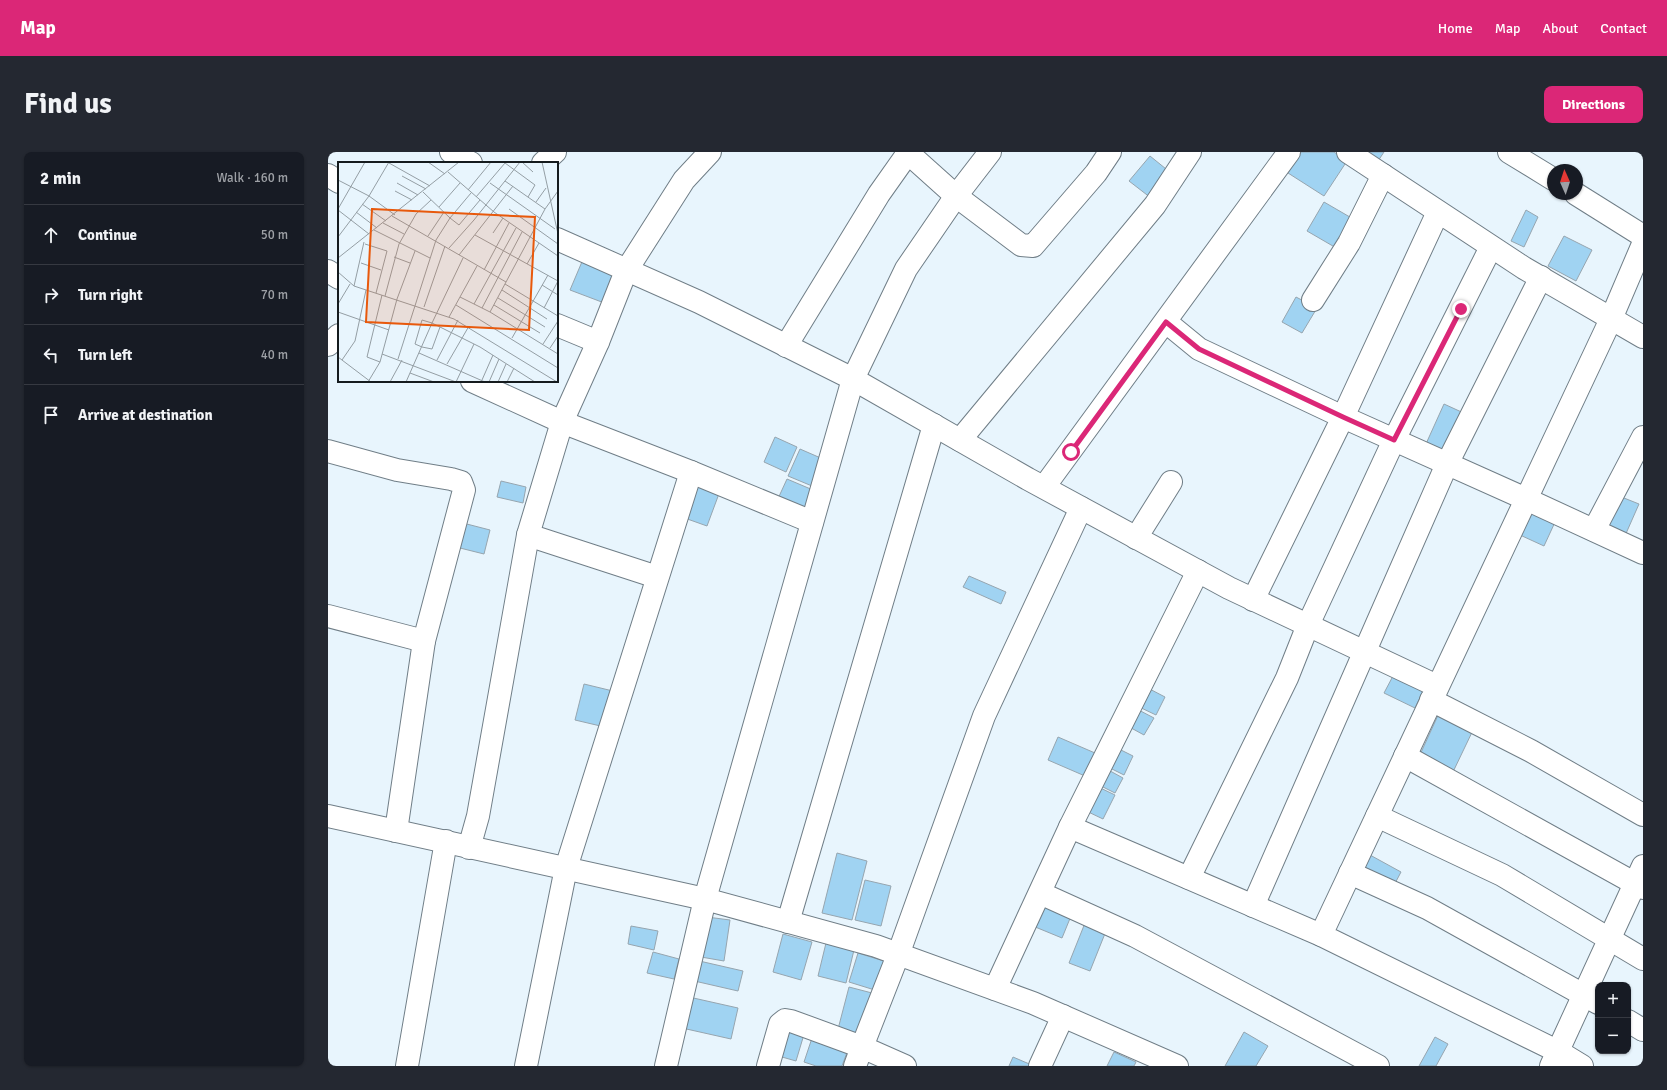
<!DOCTYPE html>
<html lang="en">
<head>
<meta charset="utf-8">
<style>
  :root { --surface:#171b24; --page:#242831; --text:#f1f3f6; --muted:#9ea1a6; --line:#363941; --accent:#db2777 }
  body { margin:0; font-family:Signika,sans-serif; background:var(--page); color:var(--text) }
  .controls { position:absolute; right:12px; bottom:12px; display:grid; overflow:hidden; border-radius:8px; box-shadow:0 1px 3px #0004 }
  .controls button { width:36px; height:36px; display:grid; place-items:center; padding:0; border:0; border-bottom:1px solid var(--line); background:var(--surface); color:var(--text); font:20px sans-serif }
  .compass { position:absolute; left:1219px; top:12px; width:36px; height:36px; border-radius:50%; background:var(--surface); box-shadow:0 1px 3px #0004; rotate:357deg }
  .stop { position:absolute; width:12px; height:12px; margin:-9px; border:3px solid #db2777; border-radius:50%; background:#fff }
  .stop.end { background:#db2777; border-color:#fff; box-shadow:0 1px 4px #0008 }
  .list { margin:0; padding:0; list-style:none }
  h2 { display:flex; justify-content:space-between; align-items:center; height:52px; margin:0; padding:0 16px; font-size:17px }
  h2 small { font-size:13px; font-weight:400; color:var(--muted) }
  .list li { display:grid; grid-template-columns:26px 1fr auto; gap:12px; align-items:center; box-sizing:border-box; height:60px; padding:0 16px; border-top:1px solid var(--line) }
  .list b { display:block; font-size:15px; white-space:nowrap }
  .list em { font-size:13px; font-style:normal; color:var(--muted) }
  .icon { flex:none; width:22px; height:22px; fill:none; stroke:currentColor; stroke-width:2; stroke-linecap:round; stroke-linejoin:round }
  .map { position:relative; flex:none; width:1315px; height:914px; overflow:hidden; border-radius:8px }
  header { display:flex; align-items:center; gap:24px; box-sizing:border-box; height:56px; padding:0 20px; background:var(--accent); color:#fff }
  header strong { font-size:19px }
  nav { display:flex; gap:22px; margin-inline-start:auto; font-size:14px }
  .intro { display:flex; align-items:center; justify-content:space-between; box-sizing:border-box; height:96px; padding:0 24px }
  h1 { margin:0; font-size:28px }
  .button { padding:10px 18px; border-radius:8px; background:var(--accent); color:#fff; font-size:14px; font-weight:700 }
  main { display:flex; gap:24px; padding:0 24px }
  aside { flex:1; background:var(--surface); border-radius:8px; box-shadow:0 1px 3px #0004 }
  .map>svg:first-child { display:block }
  .building { fill:#a0d3f2; stroke:#96a5af }
  .lines { fill:none; stroke-linecap:round; stroke-linejoin:round }
  .minor-casing { stroke:#707e87; stroke-width:24 }
  .minor { stroke:#fff; stroke-width:22 }
  .route { stroke:#db2777; stroke-width:5 }
  .inset-road { fill:none; stroke:#949ea4; stroke-width:1 }
  .view { fill:#e8590c; fill-opacity:0.15; stroke:#e8590c; stroke-width:2 }
  .inset-edge { fill:none; stroke:#151b1e; stroke-width:2 }
</style>
</head>
<body>
<header>
<strong>Map</strong>
<nav><a>Home</a><a>Map</a><a>About</a><a>Contact</a></nav>
</header>
<div class="intro"><h1>Find us</h1><a class="button">Directions</a></div>
<main>
<aside>
<h2>2 min<small>Walk · 160 m</small></h2>
<ul class="list">
<li><svg class="icon" aria-label="ahead" viewBox="0 0 24 24"><path d="M12 20V5M6 11l6-6 6 6"/></svg><div><b>Continue</b></div><em>50 m</em></li>
<li><svg class="icon" aria-label="right" viewBox="0 0 24 24"><path d="M7 20v-9h11M14 6l5 5-5 5"/></svg><div><b>Turn right</b></div><em>70 m</em></li>
<li><svg class="icon" aria-label="left" viewBox="0 0 24 24"><path d="M17 20v-9H6M10 6l-5 5 5 5"/></svg><div><b>Turn left</b></div><em>40 m</em></li>
<li><svg class="icon" aria-label="arrive" viewBox="0 0 24 24"><path d="M6 21V4h12l-3 4 3 4H6"/></svg><div><b>Arrive at destination</b></div></li>
</ul>
</aside>
<div class="map">
<svg width="1315" height="914" viewBox="0 0 1315 914">
  <rect width="100%" height="100%" fill="#e8f5fd"/>
  <g class="building">
    <polygon points="973,0 1006,0 1019,9 996,44 960,21"/>
    <polygon points="1036,0 1056,0 1050,9"/>
    <polygon points="822,4 843,21 823,46 801,29"/>
    <polygon points="996,50 1027,68 1010,97 979,79"/>
    <polygon points="1198,58 1210,65 1196,95 1183,89"/>
    <polygon points="1236,84 1264,98 1248,129 1220,114"/>
    <polygon points="256,105 292,119 279,152 242,138"/>
    <polygon points="968,145 989,156 974,181 954,170"/>
    <polygon points="1116,252 1140,263 1121,305 1097,294"/>
    <polygon points="447,285 469,295 458,320 436,310"/>
    <polygon points="472,297 495,307 484,334 460,324"/>
    <polygon points="459,327 485,338 475,362 448,351"/>
    <polygon points="173,329 198,335 195,351 169,345"/>
    <polygon points="364,329 392,339 379,374 351,364"/>
    <polygon points="1291,344 1311,352 1296,386 1276,378"/>
    <polygon points="1205,357 1228,368 1216,394 1192,383"/>
    <polygon points="131,370 162,378 156,402 124,394"/>
    <polygon points="641,424 678,440 673,452 635,435"/>
    <polygon points="1065,524 1095,539 1087,556 1056,541"/>
    <polygon points="256,532 289,540 281,576 247,568"/>
    <polygon points="814,533 837,545 828,563 805,552"/>
    <polygon points="803,554 826,566 816,583 794,571"/>
    <polygon points="1112,559 1147,574 1124,622 1090,607"/>
    <polygon points="730,585 767,601 757,624 720,608"/>
    <polygon points="783,593 805,604 796,623 774,612"/>
    <polygon points="773,614 795,626 787,641 765,630"/>
    <polygon points="764,632 787,643 775,667 752,656"/>
    <polygon points="509,701 539,709 524,768 494,761"/>
    <polygon points="1042,703 1073,720 1064,737 1033,721"/>
    <polygon points="537,728 563,734 553,774 527,768"/>
    <polygon points="710,750 743,764 734,786 700,772"/>
    <polygon points="379,765 402,768 396,809 373,805"/>
    <polygon points="757,771 778,779 762,819 741,811"/>
    <polygon points="303,774 330,779 326,798 300,792"/>
    <polygon points="455,782 484,790 473,828 445,820"/>
    <polygon points="498,791 526,798 518,831 490,824"/>
    <polygon points="325,800 351,807 346,827 319,821"/>
    <polygon points="530,801 559,810 550,839 521,830"/>
    <polygon points="367,808 415,819 410,839 362,828"/>
    <polygon points="521,835 544,841 532,887 509,881"/>
    <polygon points="361,845 410,856 403,887 354,876"/>
    <polygon points="456,872 477,879 468,909 447,903"/>
    <polygon points="916,880 940,894 928,914 897,914"/>
    <polygon points="485,883 521,895 514,914 488,914 476,910"/>
    <polygon points="1107,885 1120,892 1108,914 1091,914"/>
    <polygon points="786,900 808,910 806,914 779,914"/>
    <polygon points="685,905 706,914 681,914"/>
  </g>
  <g class="lines">
    <defs>
      <g id="minor">
        <polyline points="123,0 143,11"/>
        <polyline points="579,0 628,44 662,0"/>
        <polyline points="1020,0 1196,116 1315,185"/>
        <polyline points="1181,0 1225,27"/>
        <polyline points="215,11 227,0"/>
        <polyline points="0,23 11,30"/>
        <polyline points="1248,42 1315,84"/>
        <polyline points="229,87 371,150 525,227 700,327 901,436 1109,534"/>
        <polyline points="0,119 11,126"/>
        <polyline points="985,148 1021,91 1055,23"/>
        <polyline points="838,170 871,197 1015,265 1198,347 1315,401"/>
        <polyline points="229,173 270,190"/>
        <polyline points="0,193 11,183"/>
        <polyline points="458,194 551,42 580,1"/>
        <polyline points="144,229 234,270 363,320 484,370"/>
        <polyline points="632,288 827,53 862,0"/>
        <polyline points="0,299 69,318 123,327 133,330 136,338 96,489 68,679"/>
        <polyline points="716,335 961,0"/>
        <polyline points="1266,378 1315,285"/>
        <polyline points="200,383 329,425"/>
        <polyline points="808,386 843,330"/>
        <polyline points="925,448 1015,265 1110,60"/>
        <polyline points="0,464 96,489"/>
        <polyline points="1103,548 1203,599 1315,663"/>
        <polyline points="1077,604 1315,736"/>
        <polyline points="0,664 377,747 548,794 705,851 849,914"/>
        <polyline points="1049,664 1174,723 1315,807"/>
        <polyline points="742,675 993,783"/>
        <polyline points="141,696 150,664 200,383 234,270 270,190 298,119 356,28 382,0"/>
        <polyline points="1022,721 1099,756 1270,851"/>
        <polyline points="861,726 959,526 980,473 1066,288 1163,95"/>
        <polyline points="712,741 807,784 1050,914"/>
        <polyline points="925,754 1119,312 1213,125"/>
        <polyline points="460,770 606,273"/>
        <polyline points="667,837 742,675 870,419"/>
        <polyline points="1300,869 1315,878"/>
        <polyline points="79,914 118,689"/>
        <polyline points="198,914 238,716 363,320"/>
        <polyline points="338,914 377,747 525,227 578,117 628,44 693,93 705,94 768,21 782,0"/>
        <polyline points="440,914 452,872 457,868 463,869 534,895 570,803 656,564 753,356"/>
        <polyline points="527,914 534,895 577,914"/>
        <polyline points="712,914 735,864"/>
        <polyline points="1223,914 1315,714"/>
        <polyline points="1254,914 1231,900 993,783 1283,167 1315,92"/>
      </g>
    </defs>
    <use href="#minor" class="minor-casing"/>
    <use href="#minor" class="minor"/>
  </g>
  <g class="lines">
    <polyline class="route" points="743,300 838,170 871,197 1015,265 1066,288 1133,157"/>
  </g>
  <g transform="translate(10 10)">
    <rect width="220" height="220" fill="#e8f5fd"/>
    <path class="inset-road" d="M90 0 107 12M184 0 195 10M204 0 220 72M51 1 92 24M110 10 156 50 220 94M64 14 88 27M0 18 31 34 57 53M167 19 207 47M59 21 80 33M152 21 217 67M130 28 153 0M57 29 74 38M220 29 207 47 152 150 220 192M85 30 112 56 133 31M138 35 167 1 197 23 190 35M198 40 208 26M24 42 48 59M101 45 122 21M0 47 27 0M171 47 220 82M0 48 31 72M18 50 39 66M54 54 168 120M45 61 66 72M36 68 92 96M155 71 165 56M137 73 220 119M90 74 106 50M0 75 31 34 51 0M27 82 49 89 38 131M111 86 136 58 182 0M121 93 175 24M56 95 72 101M0 96 121 0M23 101 43 108M189 102 201 81M146 108 171 61M0 110 16 124 116 157 219 220M167 122 220 154M204 123 220 133M16 124 26 80M164 128 209 157M47 134 61 82 78 52 93 38M122 135 152 150M160 136 207 165M0 142 12 122M136 142 178 66M118 143 220 206M156 143 202 171M86 145 107 84M144 146 184 70M206 146 220 119M0 150 51 168M111 155 139 104M174 176 210 113M205 182 220 159M84 185 77 182 84 158 94 161 125 96M84 185 94 187 102 165M212 186 220 174M81 191 147 220M44 192 118 220M0 195 33 220M60 197 98 78 112 56 121 63 142 38M4 198 17 179 28 128M99 198 120 158M42 200 29 195 44 133M109 202 131 164M72 211 96 220M144 218 155 193M30 220 42 200 59 137 77 89M52 220 64 198M68 220 94 161 142 185 197 220M118 220 136 182M151 220 161 197M160 220 168 202M169 220 176 206"/>
    <path class="view" d="M34 47 197 55 191 168 28 160Z"/>
    <rect width="220" height="220" class="inset-edge"/>
  </g>
</svg>
<div class="controls">
<button>+</button>
<button>−</button>
</div>
<svg class="compass" viewBox="-18 -18 36 36"><path d="M0-13l5 13h-10z" fill="#e53935"/><path d="M0 13l5-13h-10z" fill="#9ea1a6"/></svg>
<div class="stop" style="left:743px;top:300px"></div>
<div class="stop end" style="left:1133px;top:157px"></div>
</div>
</main>
</body>
</html>
